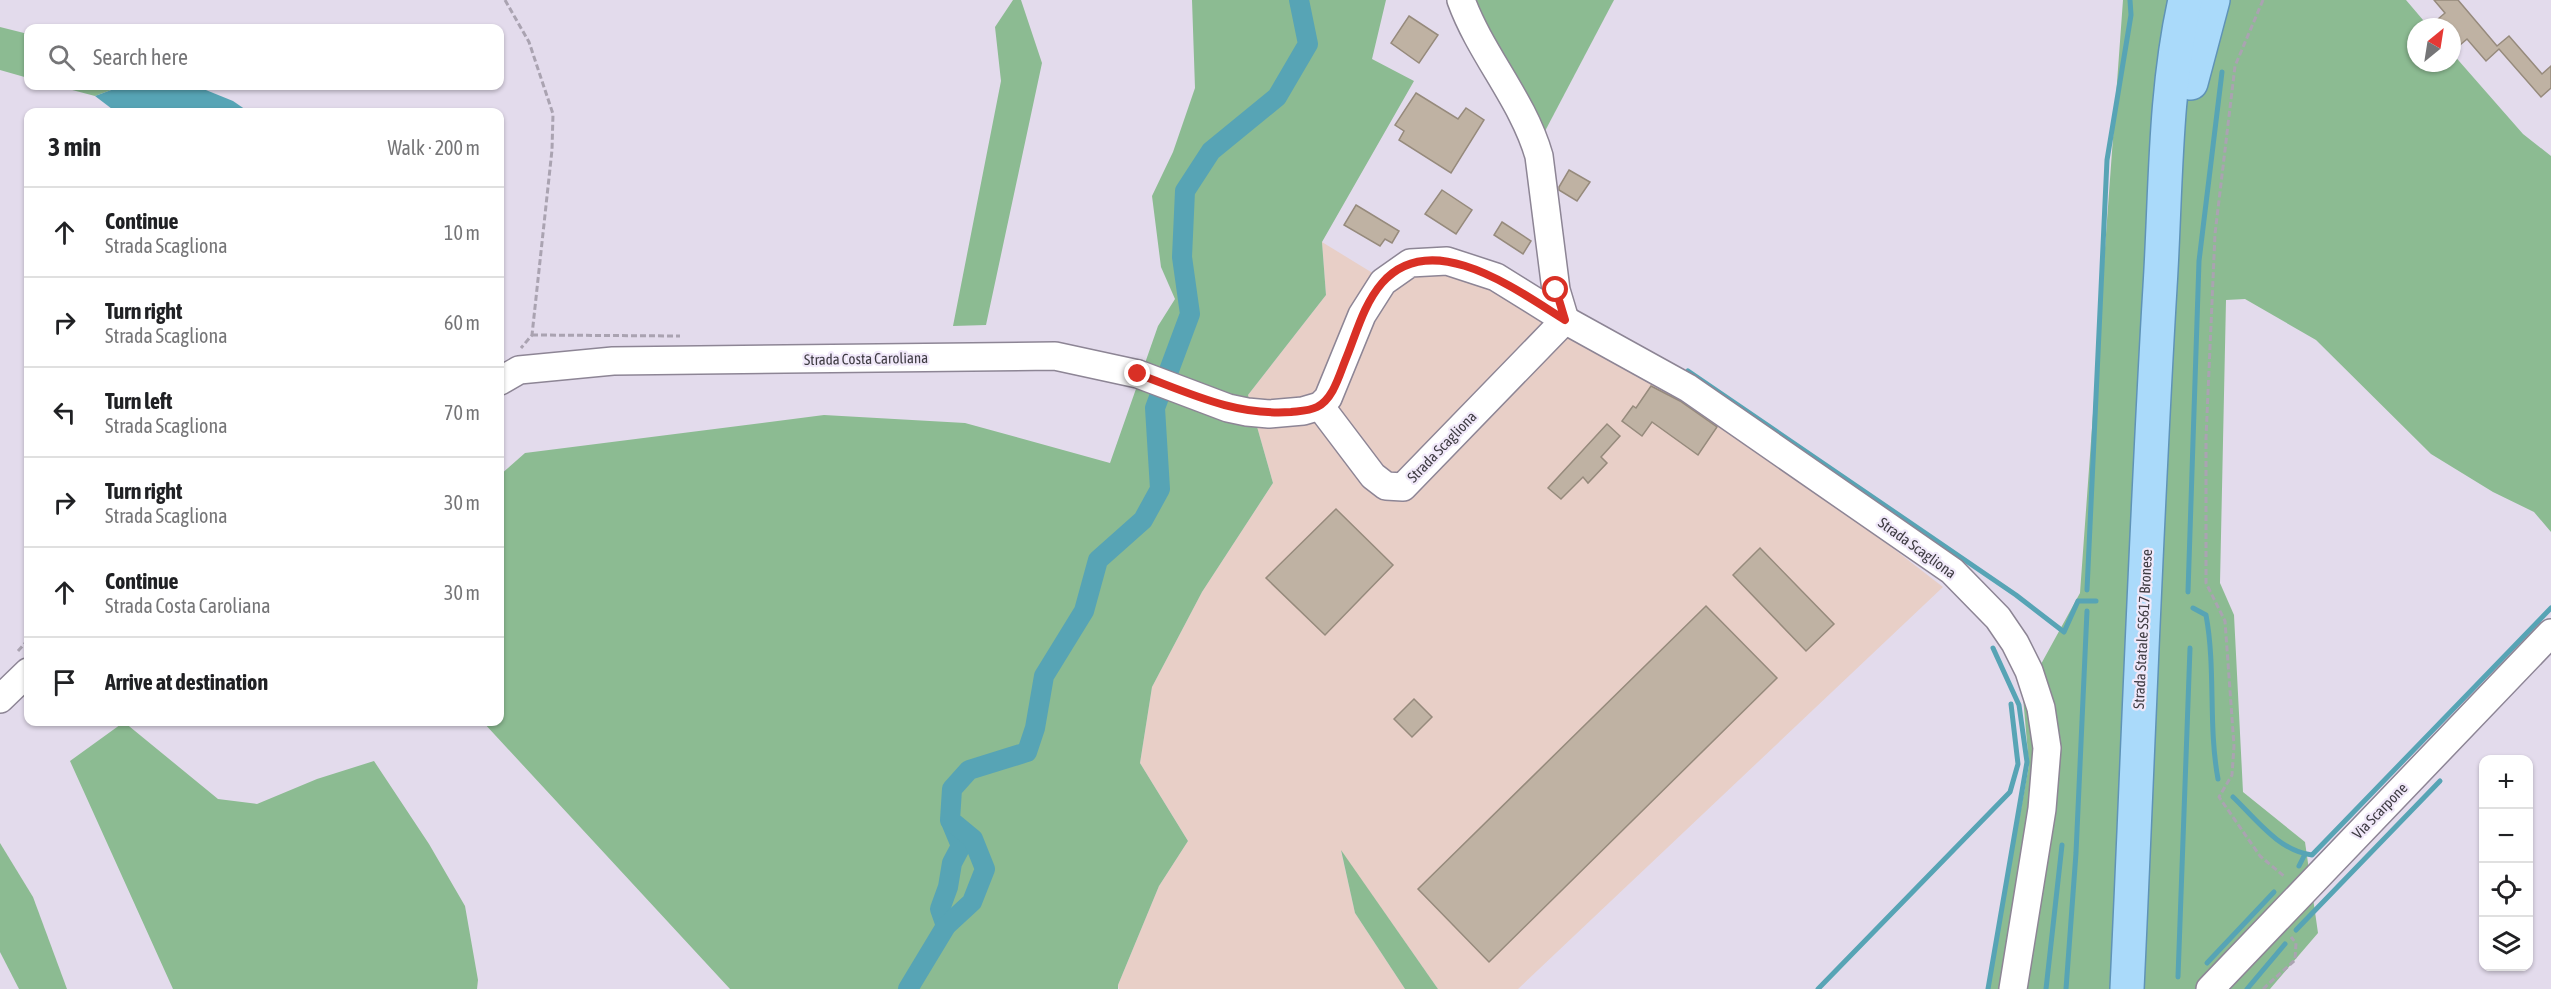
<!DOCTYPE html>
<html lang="en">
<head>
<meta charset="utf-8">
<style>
  :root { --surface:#fff; --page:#f2f2f2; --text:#202124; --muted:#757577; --line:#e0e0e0 }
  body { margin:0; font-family:"Asap Condensed",sans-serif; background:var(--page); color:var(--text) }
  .controls { position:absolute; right:18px; bottom:18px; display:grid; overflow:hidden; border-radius:12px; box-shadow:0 2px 4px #0004 }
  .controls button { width:54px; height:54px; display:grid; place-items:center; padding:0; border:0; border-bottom:2px solid var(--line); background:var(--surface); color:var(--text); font:30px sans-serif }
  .compass { position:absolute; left:2407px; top:18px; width:54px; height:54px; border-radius:50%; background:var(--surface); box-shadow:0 2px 4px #0004; rotate:30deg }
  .stop { position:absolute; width:18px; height:18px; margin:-14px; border:4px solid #d93025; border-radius:50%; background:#fff }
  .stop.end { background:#d93025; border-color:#fff; box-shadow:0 2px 6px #0008 }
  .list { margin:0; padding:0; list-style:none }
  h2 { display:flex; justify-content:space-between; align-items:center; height:78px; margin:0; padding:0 24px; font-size:26px }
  h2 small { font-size:20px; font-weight:400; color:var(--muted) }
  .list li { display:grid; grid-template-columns:39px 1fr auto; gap:18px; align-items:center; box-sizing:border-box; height:90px; padding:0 24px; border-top:2px solid var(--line) }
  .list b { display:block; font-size:22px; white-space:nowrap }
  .list p { margin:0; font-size:20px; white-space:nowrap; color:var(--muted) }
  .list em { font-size:20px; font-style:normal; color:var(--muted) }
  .icon { flex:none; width:33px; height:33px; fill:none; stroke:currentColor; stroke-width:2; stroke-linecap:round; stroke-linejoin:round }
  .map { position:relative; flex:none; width:2551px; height:989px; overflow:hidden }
  .search { position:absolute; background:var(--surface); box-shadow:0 2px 4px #0004; left:24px; top:24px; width:480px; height:66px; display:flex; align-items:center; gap:15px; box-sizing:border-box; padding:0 21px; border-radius:12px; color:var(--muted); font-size:22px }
  .panel { position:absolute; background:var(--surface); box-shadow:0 2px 4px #0004; left:24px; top:108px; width:480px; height:618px; border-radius:12px }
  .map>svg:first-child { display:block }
  .industrial { fill:#e8cfc7 }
  .green { fill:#8cbb92 }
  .water { fill:#57a4b5 }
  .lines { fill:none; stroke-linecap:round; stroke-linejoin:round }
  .stream { stroke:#57a4b5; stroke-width:5 }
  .canal { stroke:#57a4b5; stroke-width:20 }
  .building { fill:#bfb2a3; stroke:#968a7c; stroke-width:1.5 }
  .minor-casing { stroke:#8d8595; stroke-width:30 }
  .major-casing { stroke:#5f93b7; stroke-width:36 }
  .path { stroke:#aaa3b1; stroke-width:3; stroke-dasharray:6 3; stroke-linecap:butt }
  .minor { stroke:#fff; stroke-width:27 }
  .major { stroke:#aadafa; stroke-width:33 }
  .route { stroke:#d93025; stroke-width:8 }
  .labels { text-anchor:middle; stroke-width:4.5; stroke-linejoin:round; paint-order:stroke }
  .street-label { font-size:15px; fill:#3e3b42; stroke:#f0e8f9 }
</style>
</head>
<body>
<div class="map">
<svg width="2551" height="989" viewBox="0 0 2551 989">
  <rect width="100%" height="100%" fill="#e3dbec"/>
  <polygon class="industrial" points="1322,242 1384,280 1444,259 1674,379 1943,587 1518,989 1438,989 1341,851 1355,913 1405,989 1119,989 1118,985 1159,886 1188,841 1140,763 1152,687 1202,592 1273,483 1248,395 1326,295"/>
  <g class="green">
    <polygon points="1013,0 1021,0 1042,63 986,325 953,326 1001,81 995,27"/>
    <polygon points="1192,0 1386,0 1372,59 1414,81 1322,242 1326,295 1248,395 1273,483 1202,592 1152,687 1140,763 1188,841 1159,886 1118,985 1118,989 730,989 483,722 500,722 500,475 525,453 824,415 965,423 1110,463 1158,326 1175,299 1161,267 1152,196 1173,152 1195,88"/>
    <polygon points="1471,0 1614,0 1544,133"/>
    <polygon points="2123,0 2406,0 2429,27 2416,27 2416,63 2452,63 2452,53 2523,134 2551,156 2551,532 2534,512 2493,492 2431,454 2316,340 2245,299 2226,300 2220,583 2234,615 2243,792 2305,842 2318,933 2270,989 1988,989 2029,765 2023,697 2080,593"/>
    <polygon points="0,27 28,34 28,78 0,70"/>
    <polygon points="57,86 122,86 95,96"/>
    <polygon points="124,722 218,799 257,804 317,779 374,761 429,844 465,906 478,980 477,989 173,989 70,761"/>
    <polygon points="0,843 33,897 67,989 19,989 0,952"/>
    <polygon points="1341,850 1438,989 1405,989 1355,913"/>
  </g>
  <polygon class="water" points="122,86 196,86 233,101 249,112 116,112 95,96"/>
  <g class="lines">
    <g class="stream">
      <polyline points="1688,371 2016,595 2064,632 2078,601 2096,601"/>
      <polyline points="2087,590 2107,160 2131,15 2130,0"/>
      <polyline points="2188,592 2199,261 2222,72"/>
      <path d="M2193 608 2206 615C2216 669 2208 725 2218 779"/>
      <path d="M2233 797C2256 819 2279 851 2312 855L2551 608"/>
      <polyline points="2299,866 2305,854"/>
      <polyline points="2296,930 2440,781"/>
      <polyline points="2207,963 2274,892"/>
      <polyline points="2178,977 2190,648"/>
      <polyline points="1818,989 2010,792 2018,764 2011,704"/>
      <polyline points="1988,989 2027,762 2019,705 1993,648"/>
      <polyline points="2046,989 2062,845"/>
      <polyline points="2066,989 2076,853 2087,611"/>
      <polyline points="2247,989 2285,944"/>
    </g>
    <g class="canal">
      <polyline points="946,926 940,909 948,887 952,863 961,846 951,822"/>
      <polyline points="908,989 946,926 972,902 985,869 973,839 950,820 952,789 969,770 1027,752 1035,728 1044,676 1084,611 1098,560 1143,520 1160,489 1155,408 1190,314 1182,257 1185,191 1211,151 1277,97 1308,44 1299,0"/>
    </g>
  </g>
  <g class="building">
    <polygon points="2434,0 2458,0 2497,46 2509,36 2542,74 2551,66 2551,88 2541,97 2499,49 2486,61 2467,39 2460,45 2452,35 2452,27 2445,27 2438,19 2445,13"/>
    <polygon points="1409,16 1438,35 1419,63 1391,43"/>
    <polygon points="1416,93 1458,119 1466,108 1484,120 1451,173 1399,140 1404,131 1395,125"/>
    <polygon points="1569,170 1590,182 1577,201 1559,190 1559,187"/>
    <polygon points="1442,190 1472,210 1456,234 1425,214"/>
    <polygon points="1356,205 1399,231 1392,243 1385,239 1380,246 1344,225"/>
    <polygon points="1502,222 1531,241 1523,254 1494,235"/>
    <polygon points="1651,386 1680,401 1717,427 1698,455 1652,422 1642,436 1622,421 1633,406 1636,408"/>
    <polygon points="1607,424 1620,436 1601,457 1607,463 1588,483 1583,477 1561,499 1548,488"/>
    <polygon points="1336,509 1393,565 1325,635 1266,578"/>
    <polygon points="1760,548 1834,624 1806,651 1733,575"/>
    <polygon points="1706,606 1777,678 1489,962 1418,889"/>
    <polygon points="1414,699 1432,717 1412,737 1394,719"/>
  </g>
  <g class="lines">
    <defs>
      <g id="minor">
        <path d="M1461 0C1481 55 1523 100 1539 156L1556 290 1565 320"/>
        <polyline points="500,381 519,370 613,361 1055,356 1138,374 1228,408 1247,412 1269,414 1303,411 1320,406 1328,398 1362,315 1383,282 1410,263 1447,261 1496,277 1565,320 1688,388 1952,571 1998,618 2015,643 2029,671 2041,708 2047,748 2042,809 2013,989"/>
        <polyline points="1320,406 1373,476 1386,486 1403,487 1565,320"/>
        <polyline points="0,699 28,672"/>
        <polyline points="2210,989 2551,633"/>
      </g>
      <g id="major">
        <polyline points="2191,83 2213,0"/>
        <path d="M2127 989C2138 755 2146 521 2160 287 2166 192 2164 94 2185 0"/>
      </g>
    </defs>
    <use href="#minor" class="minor-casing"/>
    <use href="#major" class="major-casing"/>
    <g class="path">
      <polyline points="505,0 529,42 553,114 552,150 532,335 521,348"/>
      <polyline points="2263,0 2235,66 2215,234 2206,438 2206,583 2225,621 2234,746 2232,775 2219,797 2260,856 2285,877"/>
      <polyline points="532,335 680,336"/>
      <polyline points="18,651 28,640"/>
      <polyline points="2263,989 2295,960 2296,943 2291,937"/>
    </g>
    <use href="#minor" class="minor"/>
    <use href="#major" class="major"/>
  </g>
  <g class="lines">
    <path class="route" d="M1138 374C1189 393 1235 416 1291 412 1299 411 1309 411 1317 407 1333 399 1339 376 1345 361 1356 335 1363 305 1382 283 1432 226 1518 291 1565 320L1556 290"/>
  </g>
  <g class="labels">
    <g class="street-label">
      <text transform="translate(866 359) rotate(-1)" y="5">Strada Costa Caroliana</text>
      <text transform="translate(1442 447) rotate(-46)" y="5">Strada Scagliona</text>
      <text transform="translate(1917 548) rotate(36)" y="5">Strada Scagliona</text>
      <text transform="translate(2143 629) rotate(-87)" y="5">Strada Statale SS617 Bronese</text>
      <text transform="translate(2380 811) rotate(-46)" y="5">Via Scarpone</text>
    </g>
  </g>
</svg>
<div class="controls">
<button>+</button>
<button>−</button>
<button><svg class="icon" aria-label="locate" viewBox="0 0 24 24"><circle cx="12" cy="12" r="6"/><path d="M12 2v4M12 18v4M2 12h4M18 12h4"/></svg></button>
<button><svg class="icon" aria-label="layers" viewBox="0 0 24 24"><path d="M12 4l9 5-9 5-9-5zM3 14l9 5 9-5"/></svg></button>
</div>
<svg class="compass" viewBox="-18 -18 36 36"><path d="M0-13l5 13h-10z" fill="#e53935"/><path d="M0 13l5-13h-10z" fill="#757577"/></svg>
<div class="stop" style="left:1556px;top:290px"></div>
<div class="stop end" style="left:1138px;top:374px"></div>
<div class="search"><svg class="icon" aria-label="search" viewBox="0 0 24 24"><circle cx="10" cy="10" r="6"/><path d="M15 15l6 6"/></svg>Search here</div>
<section class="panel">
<h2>3 min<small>Walk · 200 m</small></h2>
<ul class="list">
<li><svg class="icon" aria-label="ahead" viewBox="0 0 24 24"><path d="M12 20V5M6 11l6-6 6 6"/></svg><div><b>Continue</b><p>Strada Scagliona</p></div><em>10 m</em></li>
<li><svg class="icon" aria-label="right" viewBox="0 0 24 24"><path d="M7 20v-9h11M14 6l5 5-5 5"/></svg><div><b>Turn right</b><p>Strada Scagliona</p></div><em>60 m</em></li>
<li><svg class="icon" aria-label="left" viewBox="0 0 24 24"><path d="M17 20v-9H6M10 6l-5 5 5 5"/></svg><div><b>Turn left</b><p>Strada Scagliona</p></div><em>70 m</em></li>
<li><svg class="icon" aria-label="right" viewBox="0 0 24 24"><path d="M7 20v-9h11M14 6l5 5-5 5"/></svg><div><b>Turn right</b><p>Strada Scagliona</p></div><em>30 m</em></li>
<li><svg class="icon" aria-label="ahead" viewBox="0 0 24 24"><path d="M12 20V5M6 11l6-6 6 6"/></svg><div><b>Continue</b><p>Strada Costa Caroliana</p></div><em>30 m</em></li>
<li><svg class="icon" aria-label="arrive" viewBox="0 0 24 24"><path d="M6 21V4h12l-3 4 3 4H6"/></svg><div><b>Arrive at destination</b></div></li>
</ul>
</section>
</div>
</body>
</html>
